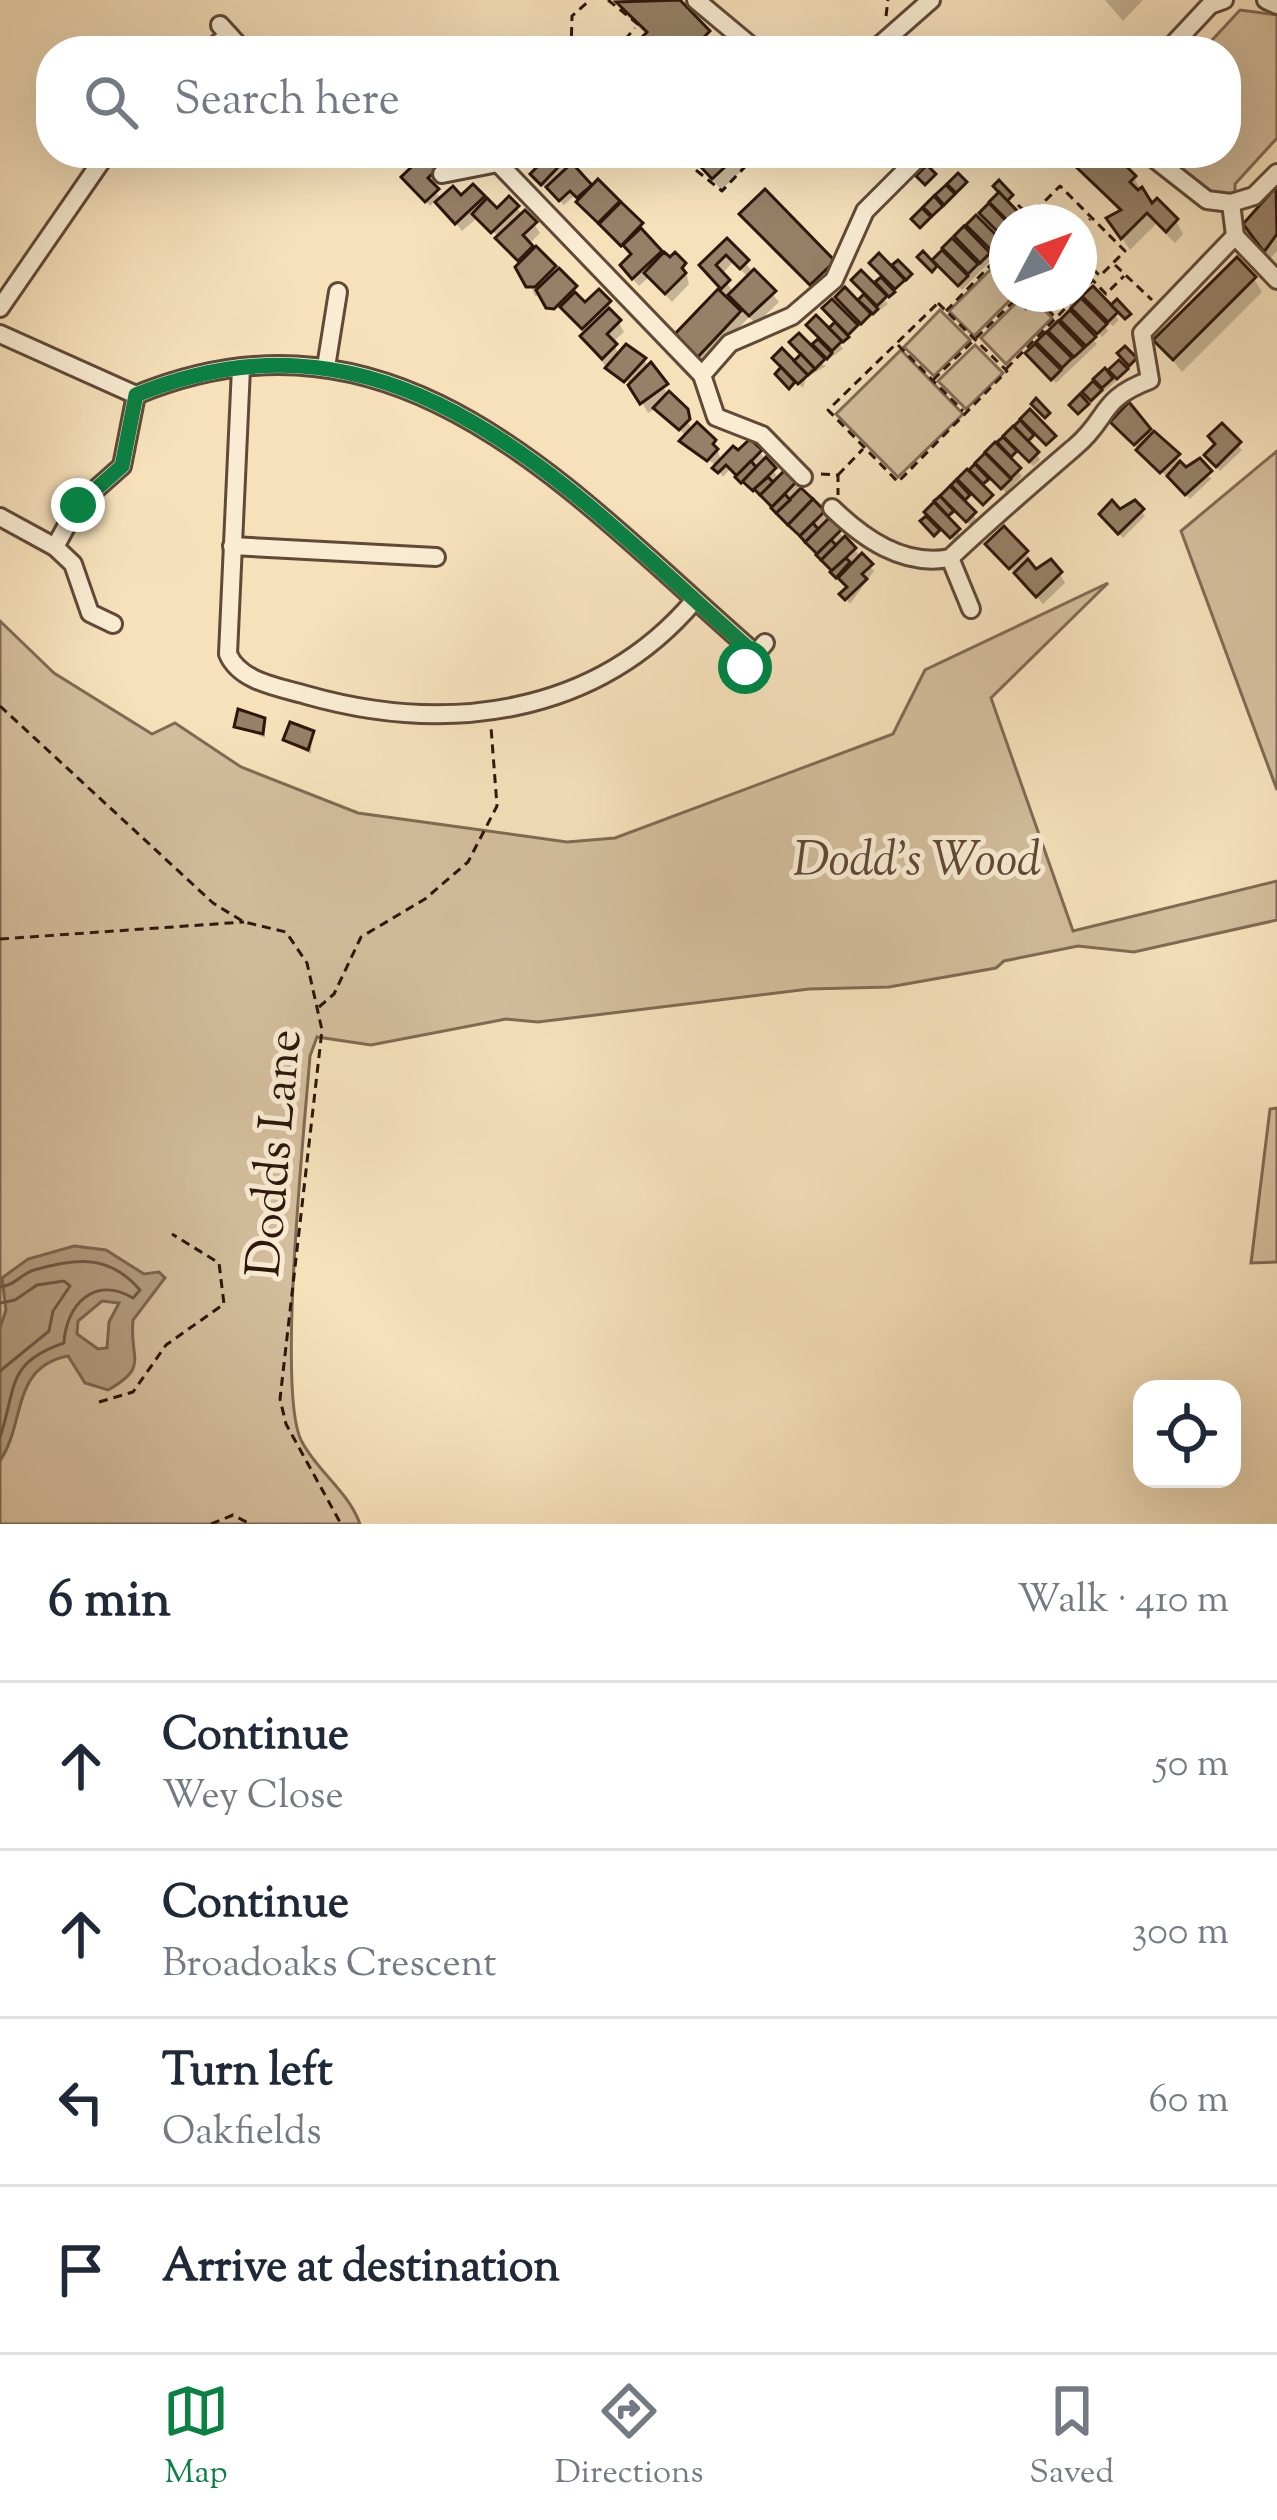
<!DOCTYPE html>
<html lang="en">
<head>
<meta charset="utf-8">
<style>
  :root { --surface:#fff; --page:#f2f2f3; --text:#1f2937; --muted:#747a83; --line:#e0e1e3; --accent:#0b8043 }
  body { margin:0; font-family:"Sorts Mill Goudy",serif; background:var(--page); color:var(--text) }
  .controls { position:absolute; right:36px; bottom:36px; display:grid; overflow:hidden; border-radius:24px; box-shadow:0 12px 48px #0002 }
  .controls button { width:108px; height:108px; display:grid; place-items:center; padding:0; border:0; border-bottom:3px solid var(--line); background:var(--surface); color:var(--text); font:60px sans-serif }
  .compass { position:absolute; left:989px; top:204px; width:108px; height:108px; border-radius:50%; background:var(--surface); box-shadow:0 12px 48px #0002; rotate:49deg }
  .stop { position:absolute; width:36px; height:36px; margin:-27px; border:9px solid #0b8043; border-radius:50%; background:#fff }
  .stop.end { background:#0b8043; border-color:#fff; box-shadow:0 3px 12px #0008 }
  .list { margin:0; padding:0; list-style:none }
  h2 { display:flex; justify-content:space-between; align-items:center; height:156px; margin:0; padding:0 48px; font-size:51px }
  h2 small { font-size:39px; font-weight:400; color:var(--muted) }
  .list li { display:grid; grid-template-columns:78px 1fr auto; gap:36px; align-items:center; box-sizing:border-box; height:168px; padding:0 48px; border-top:3px solid var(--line) }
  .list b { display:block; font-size:45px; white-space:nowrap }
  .list p { margin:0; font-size:39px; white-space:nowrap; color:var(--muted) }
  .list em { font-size:39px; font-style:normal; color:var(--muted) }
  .icon { flex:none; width:66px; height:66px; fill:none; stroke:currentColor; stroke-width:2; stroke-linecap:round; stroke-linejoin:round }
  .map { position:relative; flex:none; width:1277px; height:1524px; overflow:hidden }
  .search { position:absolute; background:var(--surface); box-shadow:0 12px 48px #0002; left:36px; right:36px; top:36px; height:132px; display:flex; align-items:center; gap:30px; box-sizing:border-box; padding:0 42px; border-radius:48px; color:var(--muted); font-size:45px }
  .sheet { height:828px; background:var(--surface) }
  nav { display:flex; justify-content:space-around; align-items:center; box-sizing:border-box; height:168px; border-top:3px solid var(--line); background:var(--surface); font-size:33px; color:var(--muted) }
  nav a { display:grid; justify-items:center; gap:6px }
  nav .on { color:var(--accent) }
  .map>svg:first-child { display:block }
  .green { fill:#d4be9d; stroke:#816a54; stroke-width:3 }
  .water { fill:#b29c7f; stroke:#7d6651; stroke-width:3; fill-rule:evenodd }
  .shadow { fill:#0003; fill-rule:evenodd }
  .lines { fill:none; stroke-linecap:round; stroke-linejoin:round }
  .shore { stroke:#705945; stroke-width:3 }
  .building { fill:#968067; stroke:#2e160b; stroke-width:3 }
  .minor-casing { stroke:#604937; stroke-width:22 }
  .path { stroke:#2e160b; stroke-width:3; stroke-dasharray:9 6; stroke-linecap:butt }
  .minor { stroke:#f9ecd3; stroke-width:16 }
  .route { stroke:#0b8043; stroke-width:15 }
  .labels { text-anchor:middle; stroke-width:10; stroke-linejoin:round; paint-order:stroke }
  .park-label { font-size:48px; font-style:italic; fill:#604837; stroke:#f9ecd3 }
  .street-label { font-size:48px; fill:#2e160b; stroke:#f9ecd3 }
</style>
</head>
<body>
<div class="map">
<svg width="1277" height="1524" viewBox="0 0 1277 1524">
  <rect width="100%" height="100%" fill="#f6e1bb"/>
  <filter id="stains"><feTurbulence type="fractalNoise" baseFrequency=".00167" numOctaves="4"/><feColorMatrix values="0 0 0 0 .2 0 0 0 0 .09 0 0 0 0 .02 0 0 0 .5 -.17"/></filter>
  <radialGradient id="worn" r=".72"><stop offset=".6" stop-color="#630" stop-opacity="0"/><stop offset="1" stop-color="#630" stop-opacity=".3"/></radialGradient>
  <g class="green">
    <polygon points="1240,10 1277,15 1277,138 1235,184 1235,193 1212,194 1156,153 1226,153 1226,51 1202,51"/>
    <polygon points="997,263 1007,272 1007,294 1014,296 974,336 949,311"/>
    <polygon points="1035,300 1052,318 1006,364 981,338 1018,301 1026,309"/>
    <polygon points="940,310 970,340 934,376 904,347"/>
    <polygon points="975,345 1003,373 966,409 938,381"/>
    <polygon points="901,350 963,414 898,477 836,414"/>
    <polygon points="1277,451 1277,790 1181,531"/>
    <path d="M1108 583 991 698 1073 931 1277 881V920L1134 952 1078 946 1004 961 996 968 889 987 809 989 538 1022 506 1019 371 1045 317 1037 310 1056C305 1123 276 1397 302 1442 318 1472 348 1491 360 1524H0V621L54 673 152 734 175 723 241 767 358 813 567 842 615 838 893 734 925 670Z"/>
    <polygon points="1277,1108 1277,1262 1251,1263 1270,1109"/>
  </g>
  <path class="water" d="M74 1246 106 1250 144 1274 159 1272 165 1278 133 1320C129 1360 150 1366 108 1390L85 1383 68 1356C11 1367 26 1422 0 1461V1328L6 1310 2 1278 28 1259ZM102 1301 119 1303 109 1322 107 1348 98 1349 77 1334 78 1321Z"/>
  <g class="shadow">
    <polygon points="622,0 675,0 715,46 709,51 633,51 648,36 627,16"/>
    <polygon points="1105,0 1143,0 1123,21"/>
    <polygon points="446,153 471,153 458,165"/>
    <polygon points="538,153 556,153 592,191 598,184 662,258 684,265 689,284 672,302 649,277 639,286 629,275 633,257 575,195 564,205 537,180 546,163"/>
    <polygon points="691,153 761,153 721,190"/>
    <polygon points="1088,153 1109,153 1134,177 1141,191 1138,194 1176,221 1183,234 1175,243 1156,224 1130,250 1118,232 1121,213 1077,164"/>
    <polygon points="424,159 438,176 430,184 442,201 482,198 497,212 516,208 534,224 540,233 528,245 534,253 574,288 585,306 608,303 624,332 612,343 620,355 627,348 644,360 693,430 714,442 722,462 760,452 779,479 794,483 822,513 874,571 850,604 843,595 849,589 840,575 760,492 730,469 723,477 713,463 686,446 687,437 657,408 648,413 631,383 612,374 589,346 586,334 567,313 569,307 548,305 543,296 535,296 522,265 497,235 477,218 462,231 437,199 430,206 408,183"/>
    <polygon points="958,177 965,186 922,228 915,219"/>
    <polygon points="1276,191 1277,251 1270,259 1247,225"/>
    <polygon points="743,215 833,263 819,297 751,228"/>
    <polygon points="976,219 1002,249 962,290 935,260"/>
    <path d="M727 242 779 302 756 324 749 317 704 366 677 337 721 289 703 266ZM733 262 749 278 734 293 721 275ZM731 294 742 314 741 315 725 300Z"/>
    <polygon points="861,275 888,304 875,314 862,300 867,295"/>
    <polygon points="1254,279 1262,292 1182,372 1157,341"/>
    <polygon points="1093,290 1119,320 1113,326 1098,314 1108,331 1102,337 1075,308"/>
    <polygon points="1070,315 1097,344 1056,383 1029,354"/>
    <polygon points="821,340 839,343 843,349 829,359 816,345"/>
    <polygon points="804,356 826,366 806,378 803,388 797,382 791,388 779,374 784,369 803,375"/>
    <polygon points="1119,364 1127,372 1093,401 1085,393"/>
    <polygon points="1020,425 1040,460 1033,466 1019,451 1009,461 1022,476 1006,493 979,464 996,447 1009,457 1001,443 1015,450 1007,436 1025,439"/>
    <polygon points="1222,427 1242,450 1220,471 1211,461"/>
    <polygon points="1117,428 1148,430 1177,456 1181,467 1212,478 1190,499"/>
    <polygon points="954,486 968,496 963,504 977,520 971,526 956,511 947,520 961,536 955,542 928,513 946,515 938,502 951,508 944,497 962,500"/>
    <polygon points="1141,511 1145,516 1123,538 1106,520"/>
    <polygon points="988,545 1026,553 1036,573 1060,574 1065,583 1043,604"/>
    <polygon points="263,720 265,738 237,726"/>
    <polygon points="312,734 311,754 286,740"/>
  </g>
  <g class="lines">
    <g class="shore">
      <path d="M0 1287C14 1286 21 1274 34 1270 77 1258 109 1254 140 1290L133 1298C94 1275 66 1305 64 1343 5 1363 17 1388 0 1437"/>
      <polyline points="0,1303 15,1300 37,1285 64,1281 70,1286 53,1311 49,1331 0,1371"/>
    </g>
  </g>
  <g class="building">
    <polygon points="680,0 710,31 694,47 628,51 647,32 616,2"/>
    <polygon points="535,153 560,153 566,159 541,185 530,174 543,161"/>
    <polygon points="688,153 740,153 712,179"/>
    <polygon points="1084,153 1113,153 1136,176 1130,182 1138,190 1142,187 1152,203 1157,198 1178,219 1166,232 1147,213 1121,239 1106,218 1121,210 1073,164"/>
    <polygon points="424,155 437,169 428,178 439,189 425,202 401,177"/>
    <polygon points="572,163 592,185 577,198 570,191 559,201 546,187"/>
    <polygon points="927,165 936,174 925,185 916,176"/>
    <polygon points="958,173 967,182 956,193 947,184"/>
    <polygon points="598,179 620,201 598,223 576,202"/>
    <polygon points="999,180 1013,195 1007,201 993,186"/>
    <polygon points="473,184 485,196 455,224 435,202 453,186 461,195"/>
    <polygon points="946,185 955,194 944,205 935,195"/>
    <polygon points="1276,187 1277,234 1264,252 1243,224"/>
    <polygon points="765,189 835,261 810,285 739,214"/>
    <polygon points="999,192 1025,219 1021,222 1009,222 989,202"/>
    <polygon points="509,196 519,206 491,233 472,214 487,198 497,208"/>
    <polygon points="934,196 943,206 932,216 923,207"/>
    <polygon points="621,202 643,223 621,246 599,224"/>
    <polygon points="989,203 1007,222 1005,239 979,213"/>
    <polygon points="922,208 931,217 920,228 911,219"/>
    <polygon points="525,210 537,222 523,235 533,246 518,261 495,238"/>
    <polygon points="976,215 1002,241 992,251 966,225"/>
    <polygon points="964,226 990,253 980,263 954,236"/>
    <polygon points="641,228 662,251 632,279 620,265 631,254 623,245"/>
    <polygon points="727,238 749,260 740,269 726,255 716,265 730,280 721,289 699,265"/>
    <polygon points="952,238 978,264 968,274 942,248"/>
    <polygon points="536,246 556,266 535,287 526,287 515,267"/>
    <polygon points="942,250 968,276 958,286 932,260"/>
    <polygon points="923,251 937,266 932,272 917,257"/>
    <polygon points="664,252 670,257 675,252 686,263 682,268 686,273 665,294 644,273"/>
    <polygon points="879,253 905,280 895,289 869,263"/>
    <polygon points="1237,257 1256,277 1173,360 1153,340"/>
    <polygon points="898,260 912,274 906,280 892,265"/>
    <polygon points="559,268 577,286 554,309 546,308 536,290"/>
    <polygon points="754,269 776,291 749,316 728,295"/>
    <polygon points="861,270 887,296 877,306 851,280"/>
    <polygon points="881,277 895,292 889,297 875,282"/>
    <polygon points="1093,286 1118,312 1108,322 1082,296"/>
    <polygon points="845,287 871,314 861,324 835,297"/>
    <polygon points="599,289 611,301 582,329 560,307 575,292 585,302"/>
    <polygon points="718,289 741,311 697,358 673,336"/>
    <polygon points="864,294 878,309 873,314 858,300"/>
    <polygon points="1081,298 1107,324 1097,334 1071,308"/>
    <polygon points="832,299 858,325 848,335 822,308"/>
    <polygon points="1117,299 1131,314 1125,319 1111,305"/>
    <polygon points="609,308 621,320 607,334 617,344 602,359 580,336"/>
    <polygon points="1070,310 1096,337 1086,346 1060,320"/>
    <polygon points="816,315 842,341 832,351 806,325"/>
    <polygon points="1058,321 1084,348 1074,357 1048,331"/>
    <polygon points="835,322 849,337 843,342 829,328"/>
    <polygon points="1046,332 1072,358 1062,368 1036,342"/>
    <polygon points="799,333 825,359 815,369 789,342"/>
    <polygon points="818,339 832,353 827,359 812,344"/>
    <polygon points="626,344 646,358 624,382 605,368"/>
    <polygon points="1035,344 1061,370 1051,380 1025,353"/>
    <polygon points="1125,346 1137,358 1129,366 1117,353"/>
    <polygon points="782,348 808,375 798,384 772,358"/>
    <polygon points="801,354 815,369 808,375 794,361"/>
    <polygon points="1119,360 1128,369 1117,379 1108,370"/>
    <polygon points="651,362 668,384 640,404 628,385"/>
    <polygon points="781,367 795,382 789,389 775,374"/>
    <polygon points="1105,368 1113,378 1102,388 1093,379"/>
    <polygon points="1093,381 1102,390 1091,401 1082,392"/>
    <polygon points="669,391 688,409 690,419 679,430 653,408"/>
    <polygon points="1080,394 1089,404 1078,414 1069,405"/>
    <polygon points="1036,398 1050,413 1045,418 1031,404"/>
    <polygon points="1129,402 1151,429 1134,445 1110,422"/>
    <polygon points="1030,409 1056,436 1046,445 1020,419"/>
    <polygon points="1020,420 1034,435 1028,441 1014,426"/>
    <polygon points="697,422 716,440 713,444 718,449 707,461 679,441"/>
    <polygon points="1222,423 1241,442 1216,467 1204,455 1215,444 1208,436"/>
    <polygon points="1013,426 1039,452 1029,462 1003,436"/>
    <polygon points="1154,431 1180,454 1160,473 1136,450"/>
    <polygon points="1003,437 1017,451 1011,457 997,442"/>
    <polygon points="750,439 762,450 737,476 726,465 718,473 712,468 733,446 738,450"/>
    <polygon points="995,442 1021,468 1011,478 985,452"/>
    <polygon points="985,453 1011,479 1001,489 975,463"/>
    <polygon points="766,457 776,468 753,491 742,481"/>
    <polygon points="1200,458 1212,471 1185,495 1167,476 1180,461 1186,467"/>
    <polygon points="751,461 756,467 741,483 735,477"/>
    <polygon points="975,464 989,479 983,484 969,470"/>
    <polygon points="967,469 993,495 983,505 957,479"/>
    <polygon points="785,470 796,482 772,507 760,495"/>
    <polygon points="768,477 773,482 760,495 754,489"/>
    <polygon points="956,480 970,495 965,500 951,485"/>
    <polygon points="950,486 976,512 966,522 940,496"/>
    <polygon points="801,488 813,499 788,525 776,513"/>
    <polygon points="785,494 790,500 776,513 771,508"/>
    <polygon points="940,496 954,511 948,516 934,501"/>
    <polygon points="813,499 825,511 800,536 788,525"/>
    <polygon points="1112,500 1120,509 1135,500 1144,509 1118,534 1099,514"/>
    <polygon points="934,502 960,529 950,538 924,512"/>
    <polygon points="926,516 940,530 934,536 920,521"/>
    <polygon points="830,517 842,529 817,554 805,542"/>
    <polygon points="813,523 818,529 805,542 800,536"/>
    <polygon points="1004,526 1028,551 1009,569 985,544"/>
    <polygon points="845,536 856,548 832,571 821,560"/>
    <polygon points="831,540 836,545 821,560 816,555"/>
    <polygon points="862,553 873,564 862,574 867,579 845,600 839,594 847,587 838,578"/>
    <polygon points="846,558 850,562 836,578 830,572"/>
    <polygon points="1028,559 1036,569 1051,559 1062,572 1036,597 1014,573"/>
    <polygon points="238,709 265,718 263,734 234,727"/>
    <polygon points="290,722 314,731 308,750 283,740"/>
  </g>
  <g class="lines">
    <defs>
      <g id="minor">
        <polyline points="696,0 757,51"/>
        <polyline points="1266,0 1277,5"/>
        <polyline points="220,25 240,47"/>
        <polyline points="208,51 229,35"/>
        <polyline points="873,51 931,0"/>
        <polyline points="1048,51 1054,51"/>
        <polyline points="1167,51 1210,5 1224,0"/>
        <polyline points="1147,153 1207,200 1231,203"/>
        <polyline points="498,163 702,375 730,343 792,316 834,280 865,211 923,153"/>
        <polyline points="442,174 498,163"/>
        <polyline points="1235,236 1277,280"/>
        <polyline points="0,308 107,153"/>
        <polyline points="0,334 136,395"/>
        <polyline points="326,367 338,292"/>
        <path d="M241 368 228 654C240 682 279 687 306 695 447 735 596 716 694 601"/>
        <polyline points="702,375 716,417 762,435 803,477"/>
        <path d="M136 395C400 286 576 498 756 654"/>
        <path d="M832 508C863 538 903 567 950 558 991 519 1033 483 1076 446 1109 418 1099 399 1150 380L1142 333 1235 236 1231 203 1254 196 1277 173"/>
        <polyline points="0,517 55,547 73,564 90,613 113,624"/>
        <polyline points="232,546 436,557"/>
        <polyline points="55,547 78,505 122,466 136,395"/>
        <polyline points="950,558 971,609"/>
        <polyline points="745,666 765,643"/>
      </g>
    </defs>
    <use href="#minor" class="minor-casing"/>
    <g class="path">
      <polyline points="608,0 644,29"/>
      <polyline points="886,16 888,0"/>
      <polyline points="571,51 572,16 590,0"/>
      <polyline points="615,51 635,28"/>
      <polyline points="655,153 687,163 722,191 758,153"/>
      <polyline points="1018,205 1036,222"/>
      <polyline points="1046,222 1035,211 1060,186 1125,251 1100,276 1079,255"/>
      <polyline points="1079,231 1090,219"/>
      <polyline points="998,260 1007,269"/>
      <polyline points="1115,265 1152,300"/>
      <polyline points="1079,266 1106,294 1124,276"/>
      <polyline points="1016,294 1027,305 1038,294"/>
      <polyline points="1037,298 1055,317"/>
      <polygon points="938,303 1007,371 898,482 828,410"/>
      <polyline points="946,311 1007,248"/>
      <polyline points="898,345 963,411"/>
      <polyline points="1006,369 1093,280"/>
      <polyline points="933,380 1018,297"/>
      <polyline points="821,474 838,475 838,495"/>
      <polyline points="838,475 863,449"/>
      <polyline points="0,706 213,903 244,922 286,932 307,963 322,1030 280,1399 286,1424 341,1524"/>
      <polyline points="0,939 244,922"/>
      <polyline points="319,1007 334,994 361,937 425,899 468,862 497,806 491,727"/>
      <polyline points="99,1402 133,1392 166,1345 224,1304 219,1263 172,1234"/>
      <polyline points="211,1524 233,1515 250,1524"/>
    </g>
    <use href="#minor" class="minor"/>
  </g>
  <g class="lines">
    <path class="route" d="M78 505 122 466 136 395C401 287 575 497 755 654L745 667"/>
  </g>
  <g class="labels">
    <g class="park-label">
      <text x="917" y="874">Dodd's Wood</text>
    </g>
    <g class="street-label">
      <text transform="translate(272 1153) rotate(-85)" y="17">Dodds Lane</text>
    </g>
  </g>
  <rect width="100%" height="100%" filter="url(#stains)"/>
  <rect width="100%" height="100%" fill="url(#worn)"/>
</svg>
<div class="controls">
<button><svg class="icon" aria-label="locate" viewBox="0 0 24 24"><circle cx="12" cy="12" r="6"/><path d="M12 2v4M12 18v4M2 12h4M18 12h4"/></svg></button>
</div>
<svg class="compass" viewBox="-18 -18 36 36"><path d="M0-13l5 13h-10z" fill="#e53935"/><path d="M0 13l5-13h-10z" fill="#747a83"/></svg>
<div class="stop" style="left:745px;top:667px"></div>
<div class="stop end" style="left:78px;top:505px"></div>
<div class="search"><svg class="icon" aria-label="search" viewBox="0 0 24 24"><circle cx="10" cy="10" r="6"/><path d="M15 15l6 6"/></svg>Search here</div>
</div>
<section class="sheet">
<h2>6 min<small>Walk · 410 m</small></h2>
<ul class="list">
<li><svg class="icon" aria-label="ahead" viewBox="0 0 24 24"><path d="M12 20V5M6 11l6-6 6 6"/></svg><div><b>Continue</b><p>Wey Close</p></div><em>50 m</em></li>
<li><svg class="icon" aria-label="ahead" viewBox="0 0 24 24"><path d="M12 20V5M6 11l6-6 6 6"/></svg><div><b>Continue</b><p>Broadoaks Crescent</p></div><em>300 m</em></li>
<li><svg class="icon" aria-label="left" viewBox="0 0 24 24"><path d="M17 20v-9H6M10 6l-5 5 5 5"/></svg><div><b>Turn left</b><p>Oakfields</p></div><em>60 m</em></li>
<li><svg class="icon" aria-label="arrive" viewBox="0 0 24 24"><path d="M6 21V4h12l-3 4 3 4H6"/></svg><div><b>Arrive at destination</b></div></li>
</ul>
</section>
<nav>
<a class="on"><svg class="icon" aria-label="map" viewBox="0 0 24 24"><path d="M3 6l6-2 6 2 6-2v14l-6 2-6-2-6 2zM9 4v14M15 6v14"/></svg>Map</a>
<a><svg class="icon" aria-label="directions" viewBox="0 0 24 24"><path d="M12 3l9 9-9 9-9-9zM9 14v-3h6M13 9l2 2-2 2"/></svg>Directions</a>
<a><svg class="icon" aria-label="saved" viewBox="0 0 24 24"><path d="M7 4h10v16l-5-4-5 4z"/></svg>Saved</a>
</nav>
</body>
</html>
